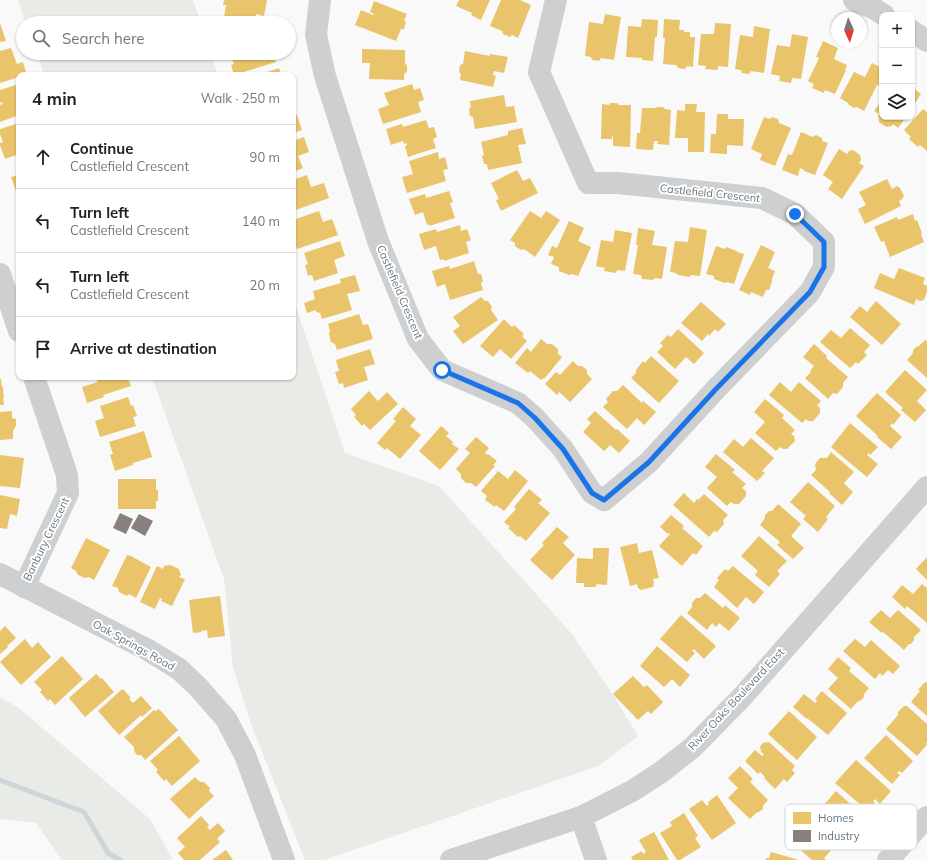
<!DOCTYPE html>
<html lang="en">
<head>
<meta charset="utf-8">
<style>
  :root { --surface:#fff; --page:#f6f6f6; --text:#222; --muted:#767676; --line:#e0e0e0 }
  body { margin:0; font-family:Mulish,sans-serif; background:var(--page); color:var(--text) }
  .controls { position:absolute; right:12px; top:12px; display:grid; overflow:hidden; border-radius:8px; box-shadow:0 1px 3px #0004 }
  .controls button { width:36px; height:36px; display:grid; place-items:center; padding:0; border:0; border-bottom:1px solid var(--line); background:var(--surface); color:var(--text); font:20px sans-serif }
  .compass { position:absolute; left:831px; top:12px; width:36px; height:36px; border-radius:50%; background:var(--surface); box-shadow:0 1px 3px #0004; rotate:176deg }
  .stop { position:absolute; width:12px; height:12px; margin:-9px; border:3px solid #1a73e8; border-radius:50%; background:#fff }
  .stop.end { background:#1a73e8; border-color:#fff; box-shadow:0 1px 4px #0008 }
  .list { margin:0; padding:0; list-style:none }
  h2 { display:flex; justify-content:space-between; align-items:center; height:52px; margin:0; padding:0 16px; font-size:17px }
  h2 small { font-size:13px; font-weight:400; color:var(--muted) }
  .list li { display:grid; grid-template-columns:26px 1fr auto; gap:12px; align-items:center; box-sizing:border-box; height:64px; padding:0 16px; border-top:1px solid var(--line) }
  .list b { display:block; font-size:15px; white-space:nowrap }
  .list p { margin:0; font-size:13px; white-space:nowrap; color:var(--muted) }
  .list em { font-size:13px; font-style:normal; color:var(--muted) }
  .icon { flex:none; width:22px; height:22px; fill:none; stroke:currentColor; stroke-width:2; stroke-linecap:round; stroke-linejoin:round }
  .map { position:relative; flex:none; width:927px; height:860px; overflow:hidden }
  .search { position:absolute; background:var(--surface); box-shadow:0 1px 3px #0004; left:16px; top:16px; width:280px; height:44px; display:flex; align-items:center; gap:10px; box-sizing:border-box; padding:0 14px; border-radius:22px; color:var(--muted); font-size:15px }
  .panel { position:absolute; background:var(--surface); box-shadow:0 1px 3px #0004; left:16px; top:72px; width:280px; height:308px; border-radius:8px }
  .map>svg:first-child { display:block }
  .green { fill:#e8ebe6 }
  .homes { fill:#e9c46a }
  .industry { fill:#8a817c }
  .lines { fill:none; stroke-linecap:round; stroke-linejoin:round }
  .stream { stroke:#ced6d9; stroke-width:5 }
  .minor { stroke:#cecfd0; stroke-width:22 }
  .route { stroke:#1a73e8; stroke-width:5 }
  .labels { text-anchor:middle; stroke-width:4; stroke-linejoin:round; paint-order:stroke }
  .street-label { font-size:11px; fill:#657683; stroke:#fff }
  .key { fill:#fff; stroke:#d1d6da; stroke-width:1 }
  .key-label { font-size:11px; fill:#657683 }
</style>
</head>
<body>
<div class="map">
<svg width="927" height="860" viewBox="0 0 927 860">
  <rect width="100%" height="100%" fill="#f9f9f9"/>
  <g class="green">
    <polygon points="18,0 193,0 201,23 26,23"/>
    <polygon points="37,53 211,53 218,75 44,75"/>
    <polygon points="293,298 345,453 439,486 572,634 613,695 638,736 598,766 324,860 305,860 251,724 233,667 224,579 152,377 293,377"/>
    <polygon points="0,697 20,709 150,819 173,860 62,860 36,823 0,819"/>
  </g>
  <g class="homes">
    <polygon points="224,0 267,0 264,16 256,14 255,23 223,23 226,5 223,5"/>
    <polygon points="459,0 490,0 481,20 471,15 472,13 456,6"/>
    <polygon points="501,0 520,0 531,5 518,38 512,35 510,37 503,34 502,31 490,26"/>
    <polygon points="374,1 407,14 404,20 406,22 404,29 401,29 396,41 355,25 361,10 373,15 374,14 370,12"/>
    <polygon points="605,14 621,17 614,60 601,58 599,61 592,60 591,57 585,56 589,22 603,24"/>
    <polygon points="642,19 658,20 657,37 655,37 653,61 642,60 642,58 626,57 628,26 641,27"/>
    <polygon points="664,19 680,20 679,30 684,30 684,32 690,32 690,37 695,37 693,67 687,66 685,69 678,68 676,65 663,64 665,38 663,38"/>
    <polygon points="0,23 6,41 0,42"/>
    <polygon points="715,23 731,24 728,67 718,66 718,70 705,69 706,66 698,65 701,34 714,34"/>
    <polygon points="754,26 770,29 764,73 751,71 749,74 742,73 741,70 735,69 740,35 753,37"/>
    <polygon points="792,34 808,37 801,79 792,78 791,83 779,81 780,76 771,74 777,45 790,47"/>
    <polygon points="823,41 838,48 834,59 847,65 845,70 846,70 835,94 825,90 824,93 812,88 814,84 808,81 819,58 816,57"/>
    <polygon points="11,48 17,64 23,62 26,72 20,74 21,75 19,75 19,77 0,83 0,51"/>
    <polygon points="362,49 405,50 405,64 407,65 407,72 404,74 404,80 369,79 370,63 362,63"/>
    <polygon points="465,51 490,56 490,54 508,57 504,73 494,71 493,75 496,76 493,87 460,80 461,74 459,72 460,65 463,64"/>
    <polygon points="230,53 273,53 276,62 234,75 231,65 234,64"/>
    <polygon points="872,63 882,68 882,80 879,86 877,85 864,111 857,107 854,108 849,105 848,103 840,98 854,72 865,77"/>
    <polygon points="279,68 281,75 259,75"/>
    <polygon points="19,84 19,115 0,122 0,105 3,104 2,102 0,103 0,90"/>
    <polygon points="412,84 414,90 420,88 424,100 418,102 421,112 383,124 378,109 389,105 384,93"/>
    <polygon points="912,87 921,94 912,108"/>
    <polygon points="504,95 506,107 514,106 517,122 475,129 473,117 470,116 469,109 471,107 470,101"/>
    <polygon points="882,100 882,117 906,117 898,128 893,124 892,126 886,127 879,122 878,116 879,114 874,111"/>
    <polygon points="610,103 617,103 619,105 631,105 630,147 613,146 613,137 612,136 612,139 601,139 602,104 609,105"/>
    <polygon points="685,104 697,104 696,112 705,112 704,152 688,152 688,138 675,138 677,110 685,111"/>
    <polygon points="657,107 663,107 665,109 671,110 669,145 657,144 658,141 654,141 653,150 636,149 637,133 640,133 642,108 655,108"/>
    <polygon points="923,109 927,112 927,151 920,145 918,147 909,139 911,137 904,130"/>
    <polygon points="717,114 728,114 728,119 744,119 743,146 727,145 727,154 710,153 711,134 716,134"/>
    <polygon points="297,115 302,130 293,133 293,116"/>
    <polygon points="764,117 770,119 772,117 778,119 779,123 791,128 775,166 760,160 762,154 751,149"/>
    <polygon points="426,120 429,128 434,127 437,137 433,139 436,148 408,157 405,146 407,145 407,143 404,144 403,141 391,145 386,129 402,124 403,127"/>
    <polygon points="19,123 19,154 5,159 0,145 0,143 3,142 0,134 0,129"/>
    <polygon points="522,128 526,144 518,145 522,163 488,170 487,164 484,164 482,156 484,155 481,142 508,135 508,131"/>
    <polygon points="801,132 813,137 816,135 822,138 822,141 828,143 815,175 804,171 804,170 800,168 798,176 782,170 788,154 792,155"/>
    <polygon points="304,137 309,152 298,156 303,168 293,172 293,141"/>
    <polygon points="839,149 847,154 849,151 853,150 860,155 861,160 859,163 864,166 842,199 828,189 833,182 823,175"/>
    <polygon points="438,152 439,159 445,157 448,169 443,170 446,181 407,193 402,177 413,174 409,161"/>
    <polygon points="517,170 523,181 530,178 538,193 501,211 496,200 499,199 491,183"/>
    <polygon points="19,175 19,191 16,191 11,177"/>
    <polygon points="307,175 311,187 324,183 329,198 293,211 293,180"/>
    <polygon points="887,179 892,189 897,186 900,188 904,196 902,199 899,201 901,206 865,224 858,209 866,205 859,192"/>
    <polygon points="449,191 453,202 450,203 455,218 429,226 429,224 427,225 423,212 415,215 409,199 425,194 426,198"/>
    <polygon points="319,211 323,222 332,219 338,235 297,249 293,239 296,238 293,229 293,220"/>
    <polygon points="530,211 541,218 546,211 560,220 535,257 524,249 521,250 515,246 515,243 510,240"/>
    <polygon points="913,214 915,221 917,220 922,233 921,234 924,242 890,257 884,241 881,242 874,227 897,217 898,220"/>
    <polygon points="569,221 584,228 578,241 591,247 578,276 572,274 569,275 559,271 559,267 551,264 554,257 548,255 552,246 557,248"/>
    <polygon points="460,225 461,231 467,229 471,240 466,242 469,253 444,261 444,259 440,260 436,246 424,250 419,234 436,229 437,232"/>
    <polygon points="690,227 707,230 700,276 691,275 689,277 678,275 676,273 670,272 675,241 688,242"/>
    <polygon points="638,228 655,231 652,245 667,247 662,279 655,278 653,280 642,279 641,275 633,274 638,245 636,245"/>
    <polygon points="615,230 632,233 625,271 617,270 616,273 604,271 605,268 596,266 601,240 613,242"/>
    <polygon points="340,241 345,256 334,260 338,273 314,281 312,275 308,276 305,265 308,264 304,253"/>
    <polygon points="761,245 775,252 768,268 775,271 772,279 772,282 769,290 766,290 763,297 751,292 750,295 739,290"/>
    <polygon points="716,246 725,249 726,247 737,251 737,252 744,254 734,284 727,282 725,283 714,279 714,276 706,274"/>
    <polygon points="474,261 478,274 481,274 483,281 481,283 483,290 450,300 445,284 437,287 432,271 449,266 450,269"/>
    <polygon points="899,268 925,278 923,284 927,286 927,292 924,300 920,301 916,299 914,305 874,288 880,273 894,279"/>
    <polygon points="355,275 360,291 347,294 352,310 322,319 320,313 316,312 316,310 307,313 304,303 315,299 313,291 341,283 340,279"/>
    <polygon points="481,297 485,301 488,301 492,307 491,310 498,320 463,344 453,331 460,326 453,317"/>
    <polygon points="876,301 901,324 882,345 850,317 860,306 867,312"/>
    <polygon points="701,302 726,324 718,332 715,329 709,336 708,334 702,341 681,323"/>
    <polygon points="359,314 363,325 368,324 373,339 337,350 335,344 331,342 329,334 330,331 328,324"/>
    <polygon points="504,319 512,327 514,325 524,334 522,336 527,341 511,359 500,349 493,357 480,346"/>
    <polygon points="850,328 870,345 864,352 867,355 858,364 856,362 850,368 820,342 831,330 841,338"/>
    <polygon points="678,329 704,353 694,364 686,357 675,369 657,352 663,346 660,343 668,335 671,337"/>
    <polygon points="541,339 547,344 552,344 558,349 558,354 562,357 544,379 543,378 541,380 530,371 528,373 515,363 527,348 531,352"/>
    <polygon points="925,340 927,341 927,378 907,360 913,353 913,350 916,347 919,346"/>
    <polygon points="814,344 827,356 826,358 848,377 843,383 843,387 837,394 833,393 828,399 805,378 811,372 810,371 814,366 803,357"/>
    <polygon points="370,349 375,364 364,367 368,380 344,388 343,383 339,384 335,372 339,371 336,360"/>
    <polygon points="651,356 679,381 659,403 631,378 636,373 636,370 643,361 645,363"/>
    <polygon points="573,361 578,366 582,366 587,370 587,374 592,379 570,402 559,392 557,395 545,384 556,372 560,375"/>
    <polygon points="905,370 927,390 917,401 926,410 915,422 901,410 903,408 885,392"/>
    <polygon points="96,377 129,377 128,378 131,386 103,395 104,397 87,403 82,387 98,382"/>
    <polygon points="0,379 1,379 2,387 3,387 4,398 3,398 4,405 0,405"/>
    <polygon points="780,382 791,392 799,382 821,401 817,406 820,408 820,413 813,421 808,421 806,419 802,423 769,395"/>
    <polygon points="623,385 642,403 643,401 656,412 644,425 637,418 627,429 603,407 608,402 606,399 613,391 617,391"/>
    <polygon points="369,391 378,401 387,392 398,404 370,430 364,424 362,426 354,417 356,415 351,409"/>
    <polygon points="877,393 901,415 893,425 892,423 890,426 902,437 891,449 877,437 878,436 856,416"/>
    <polygon points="128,397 131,406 133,405 137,416 133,417 136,426 100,437 95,421 104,418 100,406"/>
    <polygon points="765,399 784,415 782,418 795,430 791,434 794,436 795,441 787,449 783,449 780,447 776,451 755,433 765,422 754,412"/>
    <polygon points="403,407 416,419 410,426 421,435 400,459 387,448 385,450 377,443 396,421 393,419"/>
    <polygon points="12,411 12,418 16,419 16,426 13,431 13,439 0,440 0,412"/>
    <polygon points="595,411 616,430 617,429 630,441 619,453 610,445 604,451 583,432 591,423 587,419"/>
    <polygon points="850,423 878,447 870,455 869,453 867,455 878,464 867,477 831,447"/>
    <polygon points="441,426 449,433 446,436 453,442 452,444 459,449 440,470 419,451"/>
    <polygon points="144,431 152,457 133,463 133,465 115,471 110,455 113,454 109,442"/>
    <polygon points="476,437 489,448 485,453 487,455 488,454 497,461 493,465 495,466 476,487 471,483 466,483 461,478 461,474 456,469 470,453 465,449"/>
    <polygon points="751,438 774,458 762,471 765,473 757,481 723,452 734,439 743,447"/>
    <polygon points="831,452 854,472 844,483 853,492 842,505 829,493 830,492 811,475 816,470 815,464 820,458 827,458"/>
    <polygon points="716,454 735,470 732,472 746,484 742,488 746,491 746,496 739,504 734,504 731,502 727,506 707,488 717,477 705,467"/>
    <polygon points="0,455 24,458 20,488 0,486"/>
    <polygon points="515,470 528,481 504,511 496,505 495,507 485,500 487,496 481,491 498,471 508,479"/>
    <polygon points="118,479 156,479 156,490 158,490 158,501 156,501 156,509 118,509"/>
    <polygon points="808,482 835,506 826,517 828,519 818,532 803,519 806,516 790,502"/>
    <polygon points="529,489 542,500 538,503 550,513 526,541 520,536 518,537 508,528 510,527 504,522 516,509 514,507"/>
    <polygon points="684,493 694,503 697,499 698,500 704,494 728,515 723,520 724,524 717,532 714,531 709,537 673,505"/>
    <polygon points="0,495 20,499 17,516 10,514 7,529 0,528"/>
    <polygon points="778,504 801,524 791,536 804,548 793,559 777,545 780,542 760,525 765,518 765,515 769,511 772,511"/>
    <polygon points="671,515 684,526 682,528 703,546 696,555 693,553 682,566 659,546 670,534 669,533 668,534 660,527"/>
    <polygon points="557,527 569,537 563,543 575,555 552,580 530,560 544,545 542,543"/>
    <polygon points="759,536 787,561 777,571 780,574 769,587 755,575 758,571 741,556"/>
    <polygon points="86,538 110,550 94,580 89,577 85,578 78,575 76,571 71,568"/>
    <polygon points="637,543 639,553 652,550 659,578 653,579 654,584 653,587 641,590 638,588 637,584 630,586 620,547"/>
    <polygon points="593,548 609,548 607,585 596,584 596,587 584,587 584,583 576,583 577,558 593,559"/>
    <polygon points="127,555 129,556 129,555 151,567 136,598 129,594 127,596 119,592 118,588 112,586"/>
    <polygon points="927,557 927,580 916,569"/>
    <polygon points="170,565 179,569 181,575 179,577 185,579 172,606 161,601 162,599 160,598 155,609 140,602 157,566 163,569 164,566"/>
    <polygon points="733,566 764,592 754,604 746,597 737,608 714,587 719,580 717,578 725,569 728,571"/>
    <polygon points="922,584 927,588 927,623 907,606 905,609 892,597 902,585 913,594"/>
    <polygon points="705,593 723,608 725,605 740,618 729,631 719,623 716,627 712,623 707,630 687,613 692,607 692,603 696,598 700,598"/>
    <polygon points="220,596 225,636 208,638 207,630 201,631 202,632 193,633 189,600"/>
    <polygon points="881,610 890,618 898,610 921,630 914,637 914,640 911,644 909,644 904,650 883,632 882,633 869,622"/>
    <polygon points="681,615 716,646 704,659 694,649 692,651 695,653 687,662 660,639"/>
    <polygon points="5,626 16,638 7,646 8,647 0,654 0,631"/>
    <polygon points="25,639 32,648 38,642 51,657 21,685 0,662"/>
    <polygon points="855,639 865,647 871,640 900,666 893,674 888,670 882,676 880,673 875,679 843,651"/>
    <polygon points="657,646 690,675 680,687 672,679 664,687 640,666"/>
    <polygon points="62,656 83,679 55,705 50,699 48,701 40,692 42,690 34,682"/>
    <polygon points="838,657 851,668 849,671 869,688 864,694 864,697 860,701 857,702 851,709 828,689 838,678 828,669"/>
    <polygon points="96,674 101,679 102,678 114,692 85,717 69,698"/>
    <polygon points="633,676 644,687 647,685 663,702 651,714 648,711 638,720 613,694"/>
    <polygon points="925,682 927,683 927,716 911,702 920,691 918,690"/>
    <polygon points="123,689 131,698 129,699 133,703 141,696 152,708 142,717 141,715 119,735 98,711 120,691"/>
    <polygon points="822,691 847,713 828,735 807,718 807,719 793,707 804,694 815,703 817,701 815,699"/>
    <polygon points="904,706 907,706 927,724 927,742 926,743 927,745 917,756 886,729 898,715 898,712"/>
    <polygon points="159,709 178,730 145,760 141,755 137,755 134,751 134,747 124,737 154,710 156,711"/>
    <polygon points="789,711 817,737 797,760 768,734"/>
    <polygon points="886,735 913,761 902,773 899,771 897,773 900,775 892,784 864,758"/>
    <polygon points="179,736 200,761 172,786 166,779 164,781 156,772 158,770 150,761"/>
    <polygon points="769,742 795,766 792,770 795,773 787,782 784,779 775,789 764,778 765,777 760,772 758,774 745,761 755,750 762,756 764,754 761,752 760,746 763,743"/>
    <polygon points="856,760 891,791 880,804 875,799 873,801 875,803 868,811 835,783"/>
    <polygon points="740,766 753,779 750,782 768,800 763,806 763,809 759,812 756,813 750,819 728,798 738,788 728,778"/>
    <polygon points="195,777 200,782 204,782 210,788 209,791 214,796 189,819 170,799"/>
    <polygon points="836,791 866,818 845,841 816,814"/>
    <polygon points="717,795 736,823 712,840 689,809 702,800 707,806 709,804 708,802"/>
    <polygon points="684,813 698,836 695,838 701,847 680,860 677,860 660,833 672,826 670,822"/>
    <polygon points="201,816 209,825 207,827 210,830 218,823 225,831 217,839 220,842 200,860 184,860 178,853 185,847 177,838"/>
    <polygon points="809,817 838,843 824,858 826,860 812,860 789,840"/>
    <polygon points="654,832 669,860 633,860 631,857 642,851 643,854 646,852 639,840"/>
    <polygon points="226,850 233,860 212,860"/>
    <polygon points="771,852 799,860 766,860 766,858 769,858"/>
  </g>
  <g class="industry">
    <polygon points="120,513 133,519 126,534 113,528"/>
    <polygon points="139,514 153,521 145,536 131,528"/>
  </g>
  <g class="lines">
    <polyline class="stream" points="0,780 84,812 108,853 120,860"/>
    <g class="minor">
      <polyline points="320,0 316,35 325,76 378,241 418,339 442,370 518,403 535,418 563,449 592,493 604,500 649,462 716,389 810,292 824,267 824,242 795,214 762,198 618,183 588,183 539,72 556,0"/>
      <polyline points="854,0 871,7 884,15"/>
      <polyline points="912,31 927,41"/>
      <polyline points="0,274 19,331"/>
      <polyline points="0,574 148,650 179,669 198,687 226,719 245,755 284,860"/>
      <polyline points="24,587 68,493 67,475 34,377"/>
      <polyline points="581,817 596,860"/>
      <polyline points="451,860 581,817 632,791 660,773 692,748 742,697 927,487"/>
      <polyline points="888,860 927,817"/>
    </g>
  </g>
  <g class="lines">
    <polyline class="route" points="442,370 518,403 535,418 563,449 592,493 604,500 649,462 716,389 810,292 824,267 824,242 795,214"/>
  </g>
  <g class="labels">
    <g class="street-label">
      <text transform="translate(710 193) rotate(6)" y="4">Castlefield Crescent</text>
      <text transform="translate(400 292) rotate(67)" y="4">Castlefield Crescent</text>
      <text transform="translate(46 539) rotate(-64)" y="4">Banbury Crescent</text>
      <text transform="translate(134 645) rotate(29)" y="4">Oak Springs Road</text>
      <text transform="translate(736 699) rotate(-47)" y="4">River Oaks Boulevard East</text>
    </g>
  </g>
  <rect x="785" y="804" width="132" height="46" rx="6" class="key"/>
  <rect x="793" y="812" width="18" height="12" fill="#e9c46a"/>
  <rect x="793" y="830" width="18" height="12" fill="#8a817c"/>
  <g class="key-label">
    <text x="818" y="822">Homes</text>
    <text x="818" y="840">Industry</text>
  </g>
</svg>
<div class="controls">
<button>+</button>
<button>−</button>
<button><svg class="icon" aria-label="layers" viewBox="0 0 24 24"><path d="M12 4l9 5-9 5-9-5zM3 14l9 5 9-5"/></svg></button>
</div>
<svg class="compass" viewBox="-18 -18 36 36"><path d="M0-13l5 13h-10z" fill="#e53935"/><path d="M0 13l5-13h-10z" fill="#767676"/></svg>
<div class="stop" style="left:442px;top:370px"></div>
<div class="stop end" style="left:795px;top:214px"></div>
<div class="search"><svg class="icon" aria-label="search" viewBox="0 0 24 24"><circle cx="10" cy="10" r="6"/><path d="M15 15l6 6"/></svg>Search here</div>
<section class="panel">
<h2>4 min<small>Walk · 250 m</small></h2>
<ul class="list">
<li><svg class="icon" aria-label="ahead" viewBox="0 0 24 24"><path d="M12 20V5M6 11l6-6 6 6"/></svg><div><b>Continue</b><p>Castlefield Crescent</p></div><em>90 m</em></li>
<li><svg class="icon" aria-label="left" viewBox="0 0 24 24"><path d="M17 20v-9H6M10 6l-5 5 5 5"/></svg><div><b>Turn left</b><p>Castlefield Crescent</p></div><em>140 m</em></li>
<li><svg class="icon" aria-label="left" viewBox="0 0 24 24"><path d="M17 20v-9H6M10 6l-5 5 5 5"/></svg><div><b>Turn left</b><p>Castlefield Crescent</p></div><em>20 m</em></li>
<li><svg class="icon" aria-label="arrive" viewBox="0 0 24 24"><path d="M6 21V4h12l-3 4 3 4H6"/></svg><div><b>Arrive at destination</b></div></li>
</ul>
</section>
</div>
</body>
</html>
